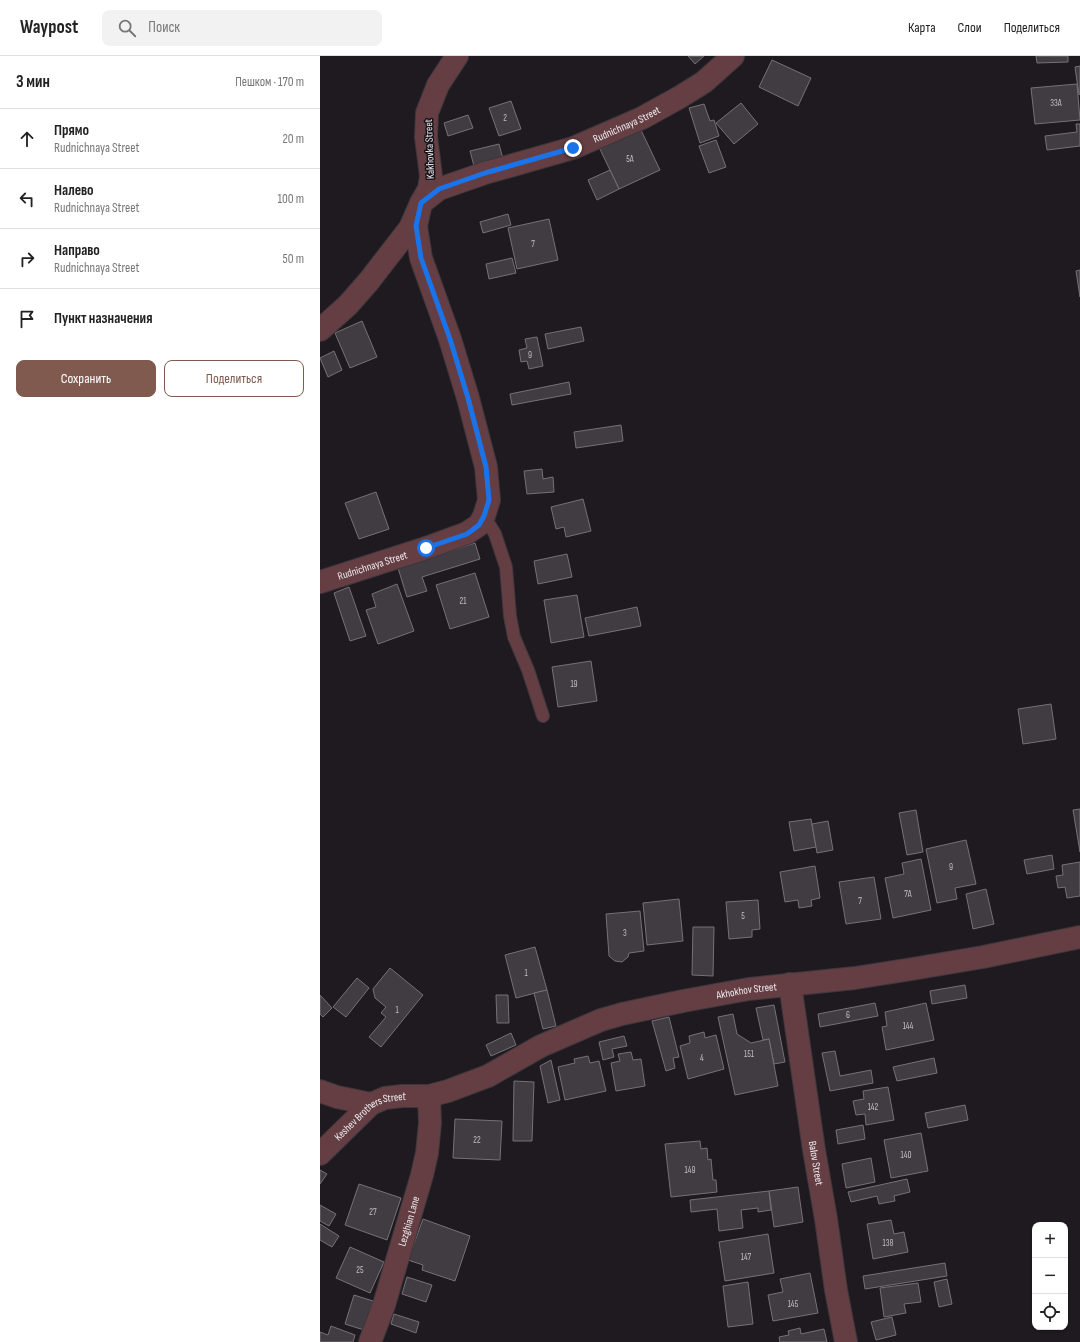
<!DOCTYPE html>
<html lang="ru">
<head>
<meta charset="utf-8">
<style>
  :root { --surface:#fff; --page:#f2f2f2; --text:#222; --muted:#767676; --line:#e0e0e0; --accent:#805a4e }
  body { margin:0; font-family:"Sofia Sans Condensed",sans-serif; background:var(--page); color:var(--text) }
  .controls { position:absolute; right:12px; bottom:12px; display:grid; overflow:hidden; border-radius:8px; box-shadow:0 1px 3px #0004 }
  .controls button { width:36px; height:36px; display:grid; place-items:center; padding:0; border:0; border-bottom:1px solid var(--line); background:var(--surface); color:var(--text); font:20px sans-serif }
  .stop { position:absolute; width:12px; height:12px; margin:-9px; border:3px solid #1a73e8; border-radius:50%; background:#fff }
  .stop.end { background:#1a73e8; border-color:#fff; box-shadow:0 1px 4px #0008 }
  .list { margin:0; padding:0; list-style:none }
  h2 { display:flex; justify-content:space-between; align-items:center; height:52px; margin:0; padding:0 16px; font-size:17px }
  h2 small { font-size:13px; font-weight:400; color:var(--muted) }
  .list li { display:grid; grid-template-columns:26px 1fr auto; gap:12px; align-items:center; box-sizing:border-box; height:60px; padding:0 16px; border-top:1px solid var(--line) }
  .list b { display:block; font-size:15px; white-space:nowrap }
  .list p { margin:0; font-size:13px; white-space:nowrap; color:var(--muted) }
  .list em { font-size:13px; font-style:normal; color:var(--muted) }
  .actions { display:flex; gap:8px; padding:12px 16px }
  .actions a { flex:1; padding:9px 0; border:1px solid var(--accent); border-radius:8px; text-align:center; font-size:14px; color:var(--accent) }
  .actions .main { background:var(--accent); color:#fff }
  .icon { flex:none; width:22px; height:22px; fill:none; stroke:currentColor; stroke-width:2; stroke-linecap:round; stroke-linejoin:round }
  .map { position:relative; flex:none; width:760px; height:1286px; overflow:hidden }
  header { display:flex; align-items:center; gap:24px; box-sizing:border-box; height:56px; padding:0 20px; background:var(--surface); border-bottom:1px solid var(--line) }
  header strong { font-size:19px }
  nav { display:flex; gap:22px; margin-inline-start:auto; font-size:14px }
  .search { width:280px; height:36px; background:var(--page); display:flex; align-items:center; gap:10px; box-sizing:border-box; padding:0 14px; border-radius:8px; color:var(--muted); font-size:15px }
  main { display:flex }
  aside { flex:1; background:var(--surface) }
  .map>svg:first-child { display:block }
  .building { fill:#413c42; stroke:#777177 }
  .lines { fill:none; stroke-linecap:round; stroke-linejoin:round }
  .service-casing { stroke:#3c373c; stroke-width:14 }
  .minor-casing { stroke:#3c373c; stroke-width:24 }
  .service { stroke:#643e43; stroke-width:12 }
  .minor { stroke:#643e43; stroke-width:22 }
  .route { stroke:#1a73e8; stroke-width:5 }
  .labels { text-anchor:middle; stroke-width:3; stroke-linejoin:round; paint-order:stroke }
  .number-label { font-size:9px; fill:#c1bec2 }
  .street-label { font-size:11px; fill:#ece9ec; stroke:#151116 }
</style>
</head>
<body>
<header>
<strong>Waypost</strong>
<div class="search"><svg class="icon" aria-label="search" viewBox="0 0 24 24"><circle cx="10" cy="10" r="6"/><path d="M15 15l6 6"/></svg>Поиск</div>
<nav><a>Карта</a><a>Слои</a><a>Поделиться</a></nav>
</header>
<main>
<aside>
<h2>3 мин<small>Пешком · 170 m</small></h2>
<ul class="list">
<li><svg class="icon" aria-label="ahead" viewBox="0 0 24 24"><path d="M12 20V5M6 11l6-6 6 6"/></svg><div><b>Прямо</b><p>Rudnichnaya Street</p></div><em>20 m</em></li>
<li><svg class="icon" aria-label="left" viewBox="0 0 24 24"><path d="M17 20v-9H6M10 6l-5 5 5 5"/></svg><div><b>Налево</b><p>Rudnichnaya Street</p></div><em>100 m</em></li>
<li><svg class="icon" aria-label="right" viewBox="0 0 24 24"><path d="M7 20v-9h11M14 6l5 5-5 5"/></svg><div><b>Направо</b><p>Rudnichnaya Street</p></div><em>50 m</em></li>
<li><svg class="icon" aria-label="arrive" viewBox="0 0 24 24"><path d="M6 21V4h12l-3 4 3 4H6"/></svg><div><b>Пункт назначения</b></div></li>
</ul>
<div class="actions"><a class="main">Сохранить</a><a>Поделиться</a></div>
</aside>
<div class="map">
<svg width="760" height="1286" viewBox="0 0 760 1286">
  <rect width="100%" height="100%" fill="#1f1a1f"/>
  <g class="building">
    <polygon points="368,0 384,0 375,8"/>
    <polygon points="716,0 748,0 748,6 717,7"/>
    <polygon points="452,4 491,22 478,50 439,31"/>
    <polygon points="760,10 760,38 759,39 755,11"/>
    <polygon points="757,28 760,64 715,68 711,32"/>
    <polygon points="191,45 201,73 179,80 169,52"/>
    <polygon points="421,47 438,68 414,88 396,67"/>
    <polygon points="384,48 390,65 394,64 399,80 380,87 369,52"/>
    <polygon points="148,59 153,72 128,80 124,67"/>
    <polygon points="756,68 760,68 760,90 727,94 725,80 757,76"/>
    <polygon points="320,72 340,114 299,133 279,91"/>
    <polygon points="396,84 406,111 389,117 379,90"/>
    <polygon points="179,88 183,103 154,110 150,95"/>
    <polygon points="290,114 299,133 277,144 268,124"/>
    <polygon points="188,158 191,169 163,177 160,166"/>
    <polygon points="229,163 238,204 197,213 188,172"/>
    <polygon points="192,202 196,217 169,223 166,208"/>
    <polygon points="760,214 760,241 756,215"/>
    <polygon points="42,265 57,301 30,312 15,277"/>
    <polygon points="261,271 264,285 228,293 225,278"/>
    <polygon points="217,281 223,310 209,313 207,305 201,306 199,294 207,292 205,283"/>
    <polygon points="14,295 22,314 8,321 0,302"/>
    <polygon points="249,326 251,338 192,349 190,338"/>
    <polygon points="301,369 303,385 256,392 254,376"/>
    <polygon points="222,413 223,423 233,421 234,436 207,438 204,415"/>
    <polygon points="56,436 69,473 39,483 25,447"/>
    <polygon points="263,443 271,475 246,481 244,471 236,473 231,451"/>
    <polygon points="155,487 160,503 102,521 107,535 87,541 78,512"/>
    <polygon points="247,498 252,521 218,528 214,505"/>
    <polygon points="155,517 169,561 130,573 116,529"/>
    <polygon points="77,528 94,575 58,588 46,554 56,551 52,538"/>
    <polygon points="29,531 46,580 30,585 14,537"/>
    <polygon points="257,539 264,581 231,587 224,544"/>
    <polygon points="317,551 321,570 269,580 265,562"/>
    <polygon points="271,605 277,645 238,651 232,611"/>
    <polygon points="731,648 736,683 703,688 698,653"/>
    <polygon points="760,753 760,796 753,754"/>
    <polygon points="596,754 603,796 587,799 579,757"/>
    <polygon points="491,763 496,791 474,795 469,766"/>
    <polygon points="508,765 513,794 497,797 492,768"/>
    <polygon points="646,784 656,828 635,832 637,843 617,847 606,793"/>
    <polygon points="732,799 734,813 707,818 704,804"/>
    <polygon points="601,803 611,854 573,862 565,822 584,818 582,807"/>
    <polygon points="760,806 760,840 747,842 745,831 738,832 736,820 743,819 742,809"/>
    <polygon points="495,810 500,842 491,844 492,850 479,852 478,844 465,846 460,816"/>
    <polygon points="554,821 561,863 526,868 519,826"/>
    <polygon points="666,833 674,868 653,873 646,838"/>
    <polygon points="359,843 363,885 327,889 323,847"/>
    <polygon points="438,844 440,873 432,874 432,881 409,883 406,846"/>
    <polygon points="320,855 324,895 309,897 308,901 302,906 295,905 289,900 286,858"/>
    <polygon points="373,871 394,871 393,920 372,919"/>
    <polygon points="215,891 227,934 196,942 185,899"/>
    <polygon points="70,912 103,939 61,991 49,981 66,961 61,957 66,951 55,942 53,933"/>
    <polygon points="37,922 49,932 26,961 13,951"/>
    <polygon points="645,929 647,942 612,948 610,935"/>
    <polygon points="227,934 236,970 223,973 214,937"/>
    <polygon points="0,939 12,952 3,961 0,958"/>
    <polygon points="176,939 188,939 189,967 177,967"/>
    <polygon points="555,947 558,960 500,971 498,958"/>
    <polygon points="606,947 614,984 566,994 562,971 567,970 565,956"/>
    <polygon points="454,949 465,1006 454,1008 449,983 443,984 436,952"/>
    <polygon points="413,958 417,978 431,987 449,983 458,1030 415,1039 398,961"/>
    <polygon points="349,961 359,1001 353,1002 355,1012 346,1015 332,965"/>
    <polygon points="384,976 385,982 396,979 404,1013 368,1023 360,990 370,987 369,980"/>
    <polygon points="191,977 196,989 171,1000 166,989"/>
    <polygon points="304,980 307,990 292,993 294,1001 283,1004 279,986"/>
    <polygon points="515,995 520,1020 551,1014 553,1027 510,1035 502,997"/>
    <polygon points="311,996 313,1004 321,1003 325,1030 296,1035 291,1007 300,1005 298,998"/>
    <polygon points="268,1000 270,1007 279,1005 286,1035 245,1044 238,1011 255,1007 254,1003"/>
    <polygon points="614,1002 617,1017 577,1025 573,1011"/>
    <polygon points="231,1004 240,1044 228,1047 220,1010"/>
    <polygon points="194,1025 214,1026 212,1085 193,1085"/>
    <polygon points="568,1031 574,1064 546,1069 545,1058 536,1059 533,1045 544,1043 543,1035"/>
    <polygon points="645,1049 648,1064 608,1072 605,1057"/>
    <polygon points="135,1063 182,1065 180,1104 133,1102"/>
    <polygon points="543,1069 545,1083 518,1088 516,1074"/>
    <polygon points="601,1077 608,1115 571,1122 564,1084"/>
    <polygon points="380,1085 381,1093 387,1092 388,1104 391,1103 393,1124 396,1124 397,1136 351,1141 345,1088"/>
    <polygon points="551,1102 555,1126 526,1132 522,1108"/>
    <polygon points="0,1114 7,1118 0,1128"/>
    <polygon points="587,1123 590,1136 574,1140 575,1145 559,1148 557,1140 531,1146 528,1136"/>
    <polygon points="39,1128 81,1142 67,1184 25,1169"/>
    <polygon points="478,1131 483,1166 454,1171 449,1135"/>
    <polygon points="449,1135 451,1154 438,1156 438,1152 421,1154 423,1172 399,1175 397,1153 371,1156 370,1144"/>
    <polygon points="0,1149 16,1158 9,1170 0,1165"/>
    <polygon points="103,1163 150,1180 135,1225 102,1214 103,1209 88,1204"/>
    <polygon points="571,1164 574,1178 584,1176 588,1196 553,1203 547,1168"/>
    <polygon points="0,1168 19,1180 12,1191 0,1184"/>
    <polygon points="448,1178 454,1217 405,1225 399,1186"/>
    <polygon points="30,1191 64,1206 50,1237 16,1222"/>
    <polygon points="625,1207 627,1220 545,1233 543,1220"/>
    <polygon points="490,1217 498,1257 453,1265 448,1239 463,1236 460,1223"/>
    <polygon points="87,1221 112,1229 106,1246 82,1238"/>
    <polygon points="627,1223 632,1248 619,1251 614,1226"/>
    <polygon points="428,1226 433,1268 408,1271 403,1230"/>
    <polygon points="598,1227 601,1246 584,1248 586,1257 564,1261 560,1232"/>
    <polygon points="34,1239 53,1245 44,1274 25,1268"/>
    <polygon points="74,1258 99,1266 96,1277 71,1268"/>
    <polygon points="572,1261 576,1279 556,1284 551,1266"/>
    <polygon points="11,1270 35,1279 33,1286 0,1286 0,1276 8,1279"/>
    <polygon points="480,1272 481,1278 504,1273 507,1286 460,1286 459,1281 469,1279 468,1275"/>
  </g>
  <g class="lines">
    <defs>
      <polyline id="service" points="164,460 175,478 186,511 190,560 194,581 208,614 223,660"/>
      <g id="minor">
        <polyline points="0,274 28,249 49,225 90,172 101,147 109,133 111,120 106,81 107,57 118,29 137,0"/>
        <path id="s1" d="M0 526 106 492 147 477 159 469 164 460 169 444 166 411 148 342 130 283 101 202 96 170 101 147 119 133 165 117 253 92 322 62 360 41 384 26 413 0"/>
        <path id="s2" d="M470 928 494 1094 506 1163 516 1234 526 1286"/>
        <polyline points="0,1035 17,1041 51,1048"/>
        <path id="s3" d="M0 1098 51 1048 65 1042 82 1040H109L128 1035 168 1020 221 990 281 964 302 958 363 945 429 933 535 922 592 913 663 901 760 881"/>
        <path id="s4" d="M50 1286 64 1249 102 1119 107 1097 110 1067 109 1040"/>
      </g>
    </defs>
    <use href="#service" class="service-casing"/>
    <use href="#minor" class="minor-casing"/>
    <use href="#service" class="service"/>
    <use href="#minor" class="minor"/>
  </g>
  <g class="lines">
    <polyline class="route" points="106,492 147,478 159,469 164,460 169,444 166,411 148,342 130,283 101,202 96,170 101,147 119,133 165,117 253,92"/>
  </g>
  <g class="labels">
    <g class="number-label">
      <text x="736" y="50">33А</text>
      <text x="185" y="65">2</text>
      <text x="310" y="106">5А</text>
      <text x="213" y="191">7</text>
      <text x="210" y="302">9</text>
      <text x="143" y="548">21</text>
      <text x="254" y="631">19</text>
      <text x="631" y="814">9</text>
      <text x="588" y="841">7А</text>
      <text x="540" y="848">7</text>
      <text x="423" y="863">5</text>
      <text x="305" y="880">3</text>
      <text x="206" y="920">1</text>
      <text x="77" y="957">1</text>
      <text x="528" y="962">6</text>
      <text x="588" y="973">144</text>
      <text x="429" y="1001">151</text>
      <text x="382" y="1005">4</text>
      <text x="553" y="1054">142</text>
      <text x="157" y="1087">22</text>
      <text x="586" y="1102">140</text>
      <text x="370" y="1117">149</text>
      <text x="53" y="1159">27</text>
      <text x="568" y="1190">138</text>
      <text x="426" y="1204">147</text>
      <text x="40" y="1217">25</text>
      <text x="473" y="1251">145</text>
    </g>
    <g class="street-label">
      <text dy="4" stroke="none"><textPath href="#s1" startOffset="726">Rudnichnaya Street</textPath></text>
      <text transform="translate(109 93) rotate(-92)" y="4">Kakhovka Street</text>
      <text dy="4" stroke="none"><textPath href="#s1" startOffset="55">Rudnichnaya Street</textPath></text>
      <text dy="4" stroke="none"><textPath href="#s3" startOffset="468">Akhokhov Street</textPath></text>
      <text dy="4" stroke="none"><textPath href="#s3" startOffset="65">Keshev Brothers Street</textPath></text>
      <text dy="4" stroke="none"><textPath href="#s2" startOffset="181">Balov Street</textPath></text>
      <text dy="4" stroke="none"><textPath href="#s4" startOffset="127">Lezghian Lane</textPath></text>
    </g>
  </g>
</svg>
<div class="controls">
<button>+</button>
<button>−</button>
<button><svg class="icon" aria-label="locate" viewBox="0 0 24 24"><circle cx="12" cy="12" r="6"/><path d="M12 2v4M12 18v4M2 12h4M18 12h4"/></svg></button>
</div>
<div class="stop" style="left:106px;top:492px"></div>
<div class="stop end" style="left:253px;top:92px"></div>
</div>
</main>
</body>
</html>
